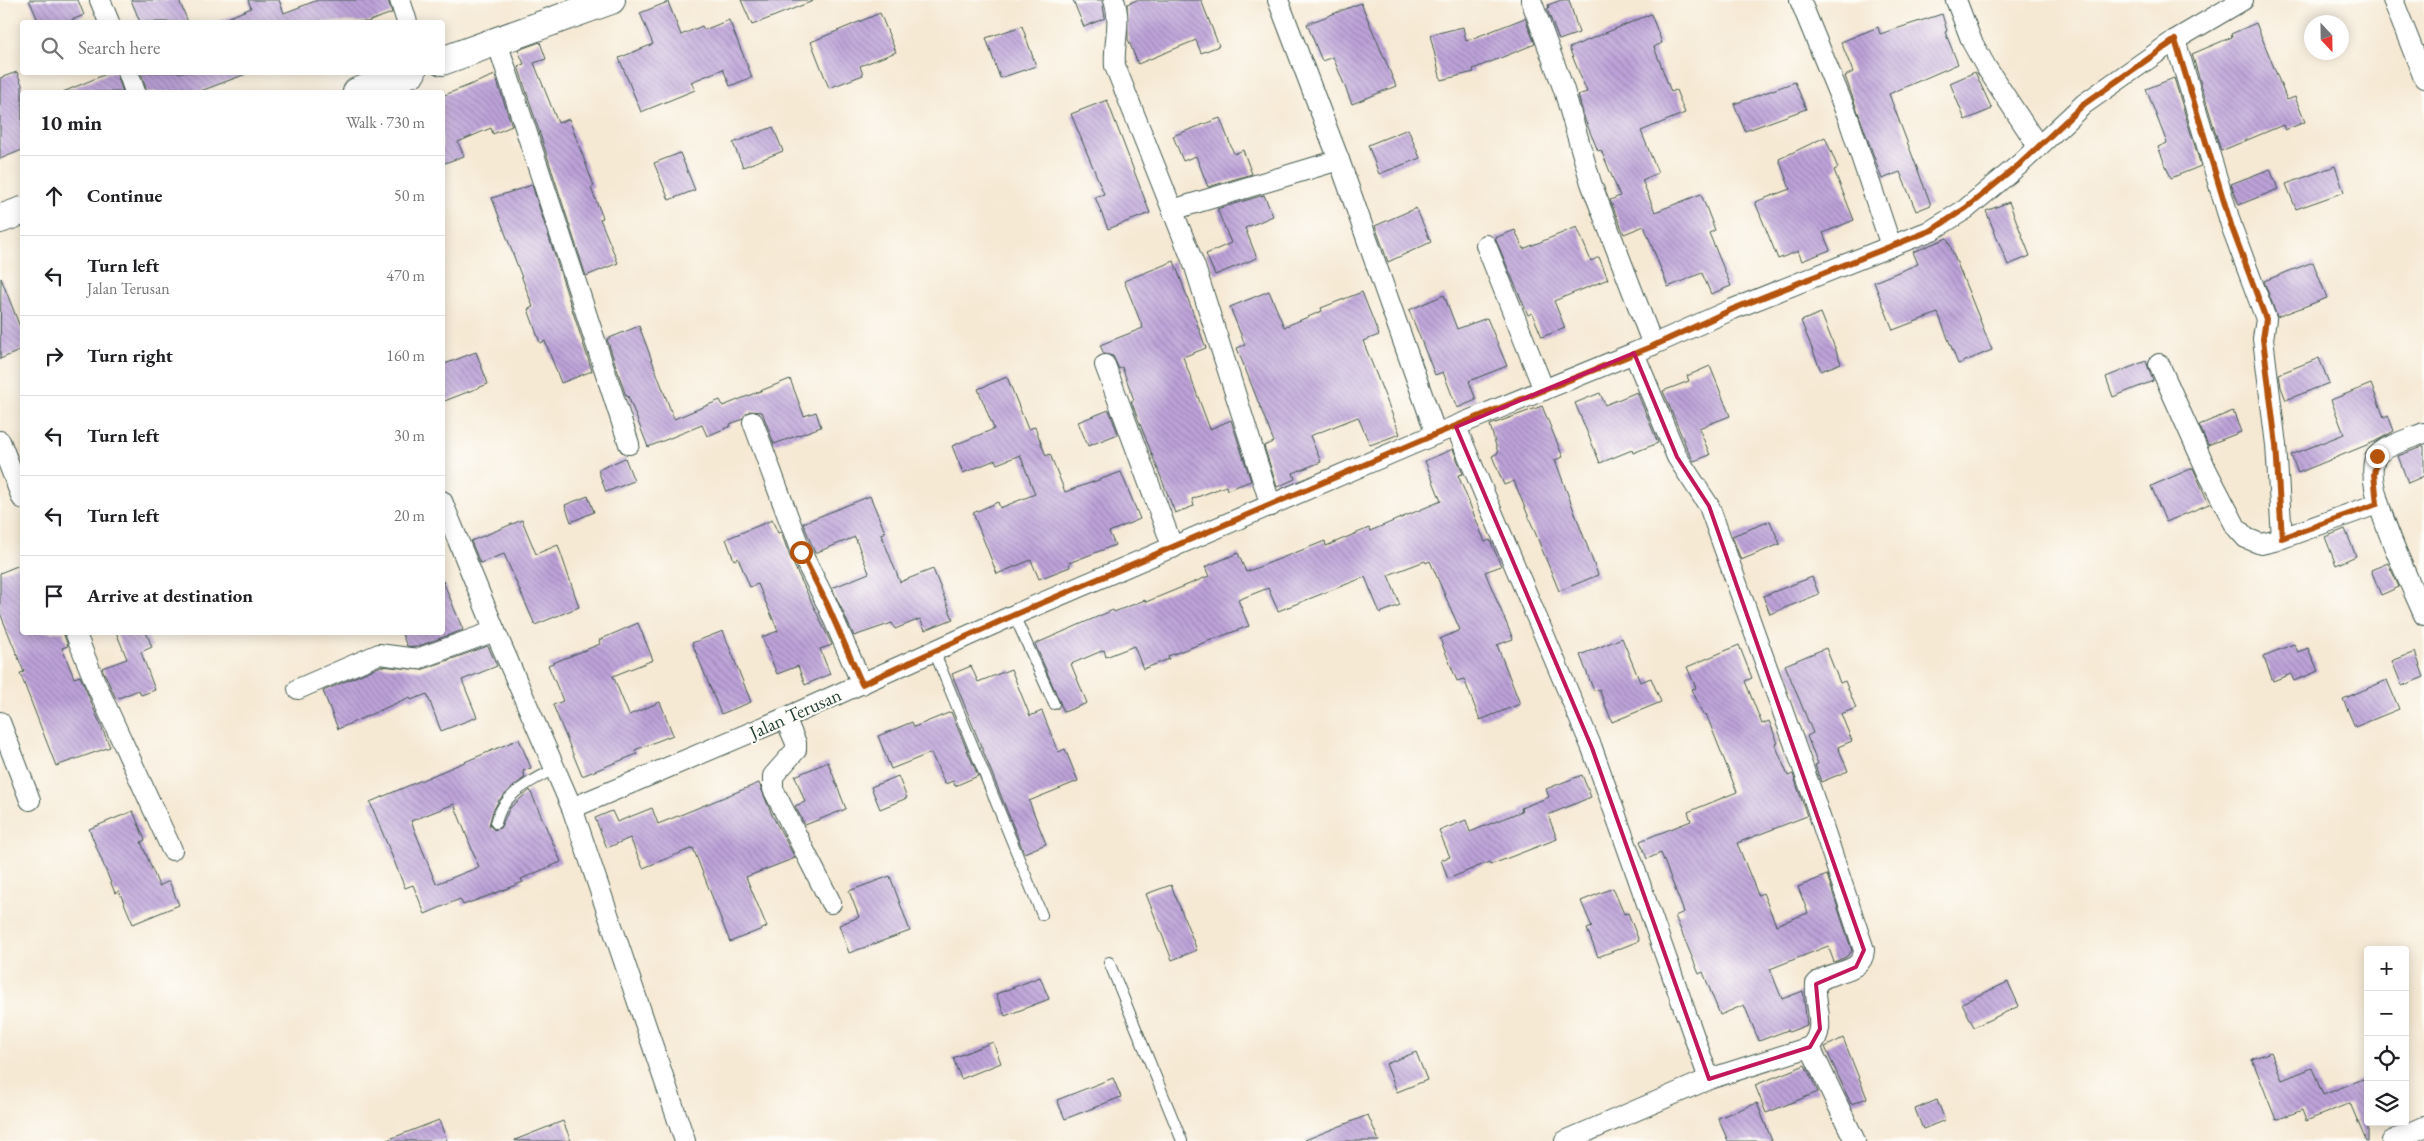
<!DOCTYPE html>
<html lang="en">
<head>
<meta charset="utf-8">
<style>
  :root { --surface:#fff; --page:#f6f6f6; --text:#202124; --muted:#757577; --line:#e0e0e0 }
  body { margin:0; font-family:"EB Garamond",serif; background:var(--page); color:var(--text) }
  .controls { position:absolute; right:15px; bottom:15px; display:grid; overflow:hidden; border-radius:5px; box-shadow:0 2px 12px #0003 }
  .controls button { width:45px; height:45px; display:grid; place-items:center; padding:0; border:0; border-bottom:1px solid var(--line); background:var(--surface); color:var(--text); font:25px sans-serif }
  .compass { position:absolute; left:2304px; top:15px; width:45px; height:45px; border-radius:50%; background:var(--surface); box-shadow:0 2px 12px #0003; rotate:158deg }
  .stop { position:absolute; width:15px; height:15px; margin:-11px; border:4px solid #b45309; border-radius:50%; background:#fff }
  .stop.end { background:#b45309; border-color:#fff; box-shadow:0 1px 5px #0008 }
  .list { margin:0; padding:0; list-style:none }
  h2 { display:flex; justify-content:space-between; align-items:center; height:65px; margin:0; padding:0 20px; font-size:21px }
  h2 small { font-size:16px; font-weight:400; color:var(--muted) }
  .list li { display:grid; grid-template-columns:32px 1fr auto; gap:15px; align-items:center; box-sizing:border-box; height:80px; padding:0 20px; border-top:1px solid var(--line) }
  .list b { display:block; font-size:19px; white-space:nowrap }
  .list p { margin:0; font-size:16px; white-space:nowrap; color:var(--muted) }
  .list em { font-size:16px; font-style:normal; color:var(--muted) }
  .icon { flex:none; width:28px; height:28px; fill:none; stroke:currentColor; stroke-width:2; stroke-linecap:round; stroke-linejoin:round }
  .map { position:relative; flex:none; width:2424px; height:1141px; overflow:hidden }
  .search { position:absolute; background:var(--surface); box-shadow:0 2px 12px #0003; left:20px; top:20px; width:425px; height:55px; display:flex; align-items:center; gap:12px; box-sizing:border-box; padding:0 18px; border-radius:5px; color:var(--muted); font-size:19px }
  .panel { position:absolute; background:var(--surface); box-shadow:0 2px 12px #0003; left:20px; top:90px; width:425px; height:545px; border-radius:5px }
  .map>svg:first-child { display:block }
  .building { fill:url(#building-back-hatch); fill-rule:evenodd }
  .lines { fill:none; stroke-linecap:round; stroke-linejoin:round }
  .lane-casing { stroke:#3f574c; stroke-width:12 }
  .street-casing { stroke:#3f574c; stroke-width:22 }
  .secondary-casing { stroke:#3f574c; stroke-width:30 }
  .lane { stroke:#fff; stroke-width:10 }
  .street { stroke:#fff; stroke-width:20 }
  .secondary { stroke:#fff; stroke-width:28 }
  .route { stroke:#b45309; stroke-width:6 }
  .marked { fill:none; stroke:#c2185b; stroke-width:4; stroke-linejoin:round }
  .labels { text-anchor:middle; stroke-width:4.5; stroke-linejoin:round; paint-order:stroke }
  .street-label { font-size:19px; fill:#1f3d34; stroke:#fdfcf7 }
</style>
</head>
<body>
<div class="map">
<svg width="2424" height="1141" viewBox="0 0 2424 1141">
  <defs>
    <pattern id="building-back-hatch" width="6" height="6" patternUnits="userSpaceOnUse" patternTransform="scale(1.25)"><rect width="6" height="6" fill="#bda2d9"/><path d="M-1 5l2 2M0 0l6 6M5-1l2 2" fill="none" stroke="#9985b1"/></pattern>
  </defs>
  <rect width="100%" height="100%" fill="#fdfcf7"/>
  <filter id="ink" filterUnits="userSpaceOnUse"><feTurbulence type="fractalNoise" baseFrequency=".02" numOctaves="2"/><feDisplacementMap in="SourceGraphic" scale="10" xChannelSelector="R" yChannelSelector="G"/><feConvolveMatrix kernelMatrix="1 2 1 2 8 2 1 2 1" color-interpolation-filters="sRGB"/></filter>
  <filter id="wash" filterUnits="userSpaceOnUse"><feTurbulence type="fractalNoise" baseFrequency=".0096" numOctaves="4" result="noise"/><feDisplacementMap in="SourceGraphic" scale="20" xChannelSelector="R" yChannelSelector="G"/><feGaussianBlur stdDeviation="1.12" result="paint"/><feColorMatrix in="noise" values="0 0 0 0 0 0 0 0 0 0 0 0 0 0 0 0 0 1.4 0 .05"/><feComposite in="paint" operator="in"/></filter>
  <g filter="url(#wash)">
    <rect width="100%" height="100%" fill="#f6e9d4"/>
    <g id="blocks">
      <g class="building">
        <polygon points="29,0 78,0 84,15 67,22 39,22"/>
        <polygon points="131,0 179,0 188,22 140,22"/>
        <polygon points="248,0 279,0 284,13 318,0 388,0 392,13 367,22 218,22 251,8"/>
        <polygon points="741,0 813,0 813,1 752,25"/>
        <polygon points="1073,0 1102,0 1105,18 1084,27"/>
        <polygon points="1137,0 1201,0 1219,46 1201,53 1196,40 1138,64 1128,39 1127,4"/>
        <polygon points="1561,0 1569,0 1579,33 1559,40 1547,9 1549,8 1548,5"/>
        <polygon points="668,2 681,35 702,26 704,30 729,20 752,77 730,86 723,69 691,82 695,90 641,112 619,58 653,44 640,13"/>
        <polygon points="1361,3 1396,86 1352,104 1333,57 1322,61 1307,24"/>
        <polygon points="880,13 896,52 860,66 863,75 829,88 811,42"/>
        <polygon points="1651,14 1662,43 1654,47 1671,92 1676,90 1685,113 1641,131 1658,173 1642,180 1655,212 1701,194 1715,230 1709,233 1731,286 1711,294 1702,273 1668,287 1644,226 1624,234 1610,200 1620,196 1601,150 1598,151 1585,120 1578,95 1587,92 1569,48"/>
        <polygon points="1942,14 1947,31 1945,32 1958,64 1889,94 1931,205 1916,211 1900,172 1882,179 1845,76 1853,72 1841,42 1878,27 1880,34"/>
        <polygon points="1525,18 1535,44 1473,69 1474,72 1441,80 1430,35 1463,27 1466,41"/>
        <polygon points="2256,23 2287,100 2295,97 2305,122 2285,130 2283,125 2221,151 2192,54 2232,37 2231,34"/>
        <polygon points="1022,26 1036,66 1000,78 986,38"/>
        <polygon points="540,42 546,59 534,63 558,123 569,119 594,186 591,188 603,218 600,219 618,263 586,276 518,66 524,64 518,50"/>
        <polygon points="17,72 22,85 22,150 0,159 0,78"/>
        <polygon points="111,72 116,72 123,92 63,92"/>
        <polygon points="141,72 246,72 246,74 198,92 147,92"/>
        <polygon points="1975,72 1992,109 1965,120 1950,83"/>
        <polygon points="495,75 512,126 493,134 491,128 458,142 464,156 442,164 442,96"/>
        <polygon points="2174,78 2201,166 2171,178 2158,147 2167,143 2146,89"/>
        <polygon points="1795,82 1806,109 1745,131 1734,104"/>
        <polygon points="1107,100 1150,213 1108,229 1095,197 1104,194 1071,114"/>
        <polygon points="1220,118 1234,154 1243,150 1252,174 1208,187 1196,156 1183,161 1173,136"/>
        <polygon points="773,127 783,151 743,167 733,143"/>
        <polygon points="1408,129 1420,158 1379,174 1368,145"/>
        <polygon points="1825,137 1838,168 1834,170 1854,220 1823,233 1830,250 1802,261 1798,251 1778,259 1755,202 1790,189 1779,159"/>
        <polygon points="680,153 695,190 669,200 654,163"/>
        <polygon points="2335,166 2344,192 2296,209 2286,184"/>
        <polygon points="2270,169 2278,189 2239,205 2231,184"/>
        <polygon points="532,185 592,371 561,383 545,341 540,343 528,309 533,307 492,198"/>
        <polygon points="1264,195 1273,216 1245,228 1257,258 1215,275 1206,254 1231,243 1217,209"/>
        <polygon points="2009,202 2030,256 2008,265 1986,211"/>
        <polygon points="1416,208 1431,242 1388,262 1375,226"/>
        <polygon points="1577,227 1591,261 1599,257 1608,279 1554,301 1565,328 1542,337 1532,313 1528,315 1495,238 1515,230 1523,249"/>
        <polygon points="1947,238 1992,350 1958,364 1938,313 1893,330 1874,282 1918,264 1913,252"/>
        <polygon points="1174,261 1206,348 1183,357 1210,429 1231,420 1251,481 1227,490 1226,486 1192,499 1194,506 1175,513 1131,401 1134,400 1122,367 1119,369 1113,356 1104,354 1100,345 1143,328 1124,281"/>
        <polygon points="2313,262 2327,298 2277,317 2264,281"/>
        <polygon points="1,278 22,332 22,350 0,359"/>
        <polygon points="1269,291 1284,327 1322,311 1321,308 1362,292 1379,335 1363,341 1400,434 1370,445 1358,417 1310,436 1321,462 1293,473 1295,479 1277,487 1264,446 1274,442 1237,348 1245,345 1230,307"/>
        <polygon points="1444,295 1457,329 1487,318 1507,366 1469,381 1476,400 1457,408 1443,372 1435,375 1409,310"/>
        <polygon points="1821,313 1841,363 1821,371 1801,321"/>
        <polygon points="639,326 674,419 720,400 723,406 790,379 804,416 816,412 821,427 774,444 762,412 749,411 741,420 730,424 731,426 707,436 702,425 648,447 628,396 626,396 607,339"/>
        <polygon points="476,352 488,384 442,402 442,365"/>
        <polygon points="2319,358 2329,383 2286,400 2281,387 2279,374"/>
        <polygon points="2146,361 2153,381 2113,397 2106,377"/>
        <polygon points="1710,366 1730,416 1699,428 1710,455 1694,461 1688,451 1663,391 1689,381 1687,376"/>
        <polygon points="1007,377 1028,429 1035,427 1046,456 1050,454 1065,492 1121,472 1140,519 1109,532 1115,545 1069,563 1070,567 1039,579 1031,560 997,574 973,513 998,502 1000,508 1035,494 1020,455 997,464 995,460 963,473 952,446 994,429 978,389"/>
        <polygon points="2371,384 2384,417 2388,415 2394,431 2374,442 2298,473 2291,455 2344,434 2331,400"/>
        <polygon points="1637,392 1658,443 1633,453 1632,450 1600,463 1575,403 1600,393 1605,405"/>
        <polygon points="1542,406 1563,457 1555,460 1598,575 1559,591 1514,481 1504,485 1492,456 1498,453 1490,425"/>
        <polygon points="1109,410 1118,434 1088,446 1078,422"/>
        <polygon points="2233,411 2241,432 2208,445 2199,425"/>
        <polygon points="2424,446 2424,476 2408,483 2398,456"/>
        <polygon points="1453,449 1463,474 1458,475 1485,542 1490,540 1501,566 1485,572 1513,639 1497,645 1520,704 1480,720 1464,679 1457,681 1440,639 1460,630 1430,561 1426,563 1425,561 1388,575 1400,605 1380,613 1365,577 1278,611 1268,588 1238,600 1249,626 1168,656 1169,659 1143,669 1134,646 1106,657 1104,650 1071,664 1087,703 1064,712 1035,644 1113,610 1114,612 1145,600 1146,602 1209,576 1205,567 1238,553 1246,572 1325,541 1326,546 1369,528 1370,531 1441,501 1425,461"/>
        <polygon points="625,458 634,481 606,492 598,470"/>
        <polygon points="2193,468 2209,504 2166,522 2151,486"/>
        <polygon points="588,496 594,512 571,522 565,505"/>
        <polygon points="870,496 885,532 881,534 900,582 933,569 953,619 925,630 920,619 895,629 892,623 854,636 832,588 869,573 855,537 815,553 803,523"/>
        <polygon points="522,520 536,554 558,545 579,607 535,625 504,554 480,563 471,541"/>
        <polygon points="772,520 778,533 781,532 790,557 832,645 820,649 830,674 805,685 798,666 777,674 762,637 778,631 758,584 750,587 738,558 734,560 726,539"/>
        <polygon points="1770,521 1780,544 1741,560 1732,536"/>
        <polygon points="2345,529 2356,556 2336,565 2325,537"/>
        <polygon points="2388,563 2399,587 2381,595 2371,570"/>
        <polygon points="22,564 22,632 63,632 68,646 62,648 74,678 80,676 110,747 56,766 20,673 24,672 0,613 0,573"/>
        <polygon points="1812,577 1819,594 1770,614 1763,596"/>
        <polygon points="443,581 463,630 416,647 407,646 401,632 442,632"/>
        <polygon points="638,623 653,660 613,676 629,715 660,702 673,735 635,750 637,754 582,776 553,705 563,701 548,665 600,644 599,640"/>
        <polygon points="723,631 751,702 721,714 692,643"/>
        <polygon points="116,632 146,632 152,647 141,652 155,690 141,695 139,690 116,699 102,668 127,659"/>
        <polygon points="1622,638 1640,682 1651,678 1661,702 1612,722 1599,689 1594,691 1580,655"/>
        <polygon points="2294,644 2298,652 2308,648 2318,671 2294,681 2291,674 2273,681 2263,656"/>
        <polygon points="1739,645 1752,678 1745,681 1762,724 1769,721 1778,743 1775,744 1788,776 1793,774 1807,816 1737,843 1758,895 1763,893 1776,925 1808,913 1798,887 1827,875 1852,951 1846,957 1834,962 1828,946 1770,969 1782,999 1803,991 1807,1025 1789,1032 1788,1030 1759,1041 1744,1005 1720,1015 1703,972 1699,974 1675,916 1684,912 1661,853 1647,859 1640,841 1691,821 1688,812 1737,792 1706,714 1703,715 1692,689 1696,688 1687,667"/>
        <polygon points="488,646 497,666 462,680 477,717 441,731 427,694 411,700 410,697 338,729 323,691 381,666 421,670"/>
        <polygon points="1826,648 1840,683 1845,681 1856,708 1841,714 1852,741 1838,747 1848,771 1821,782 1815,765 1818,764 1807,736 1813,733 1785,665"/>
        <polygon points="2415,652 2424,677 2402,686 2392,661"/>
        <polygon points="971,666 978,682 1011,669 1030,716 1042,711 1058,752 1065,749 1078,781 1029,801 1046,844 1024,853 952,674"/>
        <polygon points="2387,680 2399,709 2355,727 2343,699"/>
        <polygon points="951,712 978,776 955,786 953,781 945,784 931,753 891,769 878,736 912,722 914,727"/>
        <path d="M519 739 531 768 523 771 525 777 499 800 493 811 489 825 494 830 500 828 510 808 530 790 561 862 521 879 523 882 496 893 463 905 460 899 425 914 413 885 405 888 370 802ZM454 804 479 867 436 884 411 821Z"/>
        <polygon points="828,762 846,809 805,825 795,806 805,802 795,776"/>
        <polygon points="1582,775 1591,797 1548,815 1557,839 1490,865 1489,862 1448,879 1441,860 1450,857 1439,831 1466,820 1470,832 1522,811 1521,808 1549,797 1546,789"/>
        <polygon points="898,776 907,798 880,809 871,787"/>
        <polygon points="759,783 772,815 795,858 746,877 767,927 730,942 693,848 643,868 630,838 607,848 595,818 612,811 617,822 652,808 658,824"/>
        <polygon points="133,811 145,840 141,842 159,886 169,881 179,905 133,924 119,891 115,893 89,829"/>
        <polygon points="890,876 910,931 849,953 839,925 859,917 849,891"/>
        <polygon points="1171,885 1197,950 1172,960 1146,894"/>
        <polygon points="1613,888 1624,914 1628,913 1639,941 1598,957 1587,929 1592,927 1581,901"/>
        <polygon points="1040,977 1049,999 1005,1016 996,994"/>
        <polygon points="2008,982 2019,1006 1974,1027 1962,1003"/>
        <polygon points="1843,1038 1867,1098 1851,1104 1825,1047"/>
        <polygon points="993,1042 1001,1063 961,1079 953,1058"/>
        <polygon points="1416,1052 1427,1080 1397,1092 1386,1064"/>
        <polygon points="2271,1052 2282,1080 2312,1068 2323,1095 2368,1077 2368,1141 2366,1141 2350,1103 2306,1121 2302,1110 2276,1120 2252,1059"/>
        <polygon points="1805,1065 1818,1092 1766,1113 1755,1085"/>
        <polygon points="1113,1078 1121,1097 1065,1119 1057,1100"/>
        <polygon points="1937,1100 1945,1120 1923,1129 1915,1109"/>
        <polygon points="1757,1103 1772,1141 1728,1141 1718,1118"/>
        <polygon points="1368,1115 1379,1141 1305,1141 1305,1140"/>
        <polygon points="439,1120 447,1141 387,1141 387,1140"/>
        <polygon points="563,1121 571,1141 515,1141 515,1140"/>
      </g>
    </g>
  </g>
  <g filter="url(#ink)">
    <use href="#blocks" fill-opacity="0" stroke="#3f574c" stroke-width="1"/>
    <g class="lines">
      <defs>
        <g id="lane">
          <polyline points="1014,615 1054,704"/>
          <polyline points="934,651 1042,915"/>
          <path d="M496 823C502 794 530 782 554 769"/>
          <polyline points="1109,962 1182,1141"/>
        </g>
        <g id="street">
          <polyline points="100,0 109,22"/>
          <polyline points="400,0 407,22"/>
          <path d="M1114 0C1122 22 1113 43 1115 66L1195 267 1271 506"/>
          <polyline points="1278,0 1339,160 1436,434"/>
          <polyline points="1531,0 1564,90 1591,183 1653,345"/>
          <polyline points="1800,0 1848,117 1891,246"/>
          <polyline points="1956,0 1972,42 1986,67 2038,146"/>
          <polyline points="2393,0 2424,78"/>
          <polyline points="2175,40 2232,228 2266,319 2263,339 2276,445 2282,538"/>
          <polyline points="497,42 629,444"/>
          <polyline points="128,72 135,92"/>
          <polyline points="1172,210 1339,160"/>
          <polyline points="1486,245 1544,390"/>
          <path d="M1634 353 1677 457 1709 506 1811 790 1864 950C1863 975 1830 969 1816 984 1814 1007 1828 1028 1810 1047"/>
          <polyline points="2159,364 2207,471 2236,527 2246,538 2261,544 2274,541 2377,504"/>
          <polyline points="1105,365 1173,548"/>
          <polyline points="753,422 801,552 827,604 862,684"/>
          <polyline points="1456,427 1592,748 1709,1079"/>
          <path d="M2424 433C2412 438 2383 446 2376 457 2360 483 2412 586 2424 615"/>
          <polyline points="0,441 22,498"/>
          <polyline points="442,501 495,631 572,808 685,1141"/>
          <polyline points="75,632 95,682 172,850"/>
          <polyline points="298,689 379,654 417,659 495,631"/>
          <polyline points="785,718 796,743 796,750 773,776 773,789 831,903"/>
          <polyline points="0,722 30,800"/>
          <polyline points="572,808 785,718 1014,615 1436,434 1634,353 1733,309 1932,230 1966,209 2020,164 2084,104 2175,40 2243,0"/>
          <polyline points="1565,1141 1709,1079 1810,1047 1855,1141"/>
          <polyline points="2392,1141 2424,1127"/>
        </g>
        <g id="secondary">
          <polyline points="442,61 611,0"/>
          <polyline points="357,92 412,72"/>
          <polyline points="0,219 22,211"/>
        </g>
      </defs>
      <use href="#lane" class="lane-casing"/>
      <use href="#street" class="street-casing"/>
      <use href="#secondary" class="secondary-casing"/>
      <use href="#lane" class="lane"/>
      <use href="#street" class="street"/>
      <use href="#secondary" class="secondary"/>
    </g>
  </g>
  <g class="lines" filter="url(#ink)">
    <polyline class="route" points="801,552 827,604 862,684 1014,615 1436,434 1653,346 1733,309 1932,230 1966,208 2020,164 2084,104 2175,40 2232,228 2266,319 2263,339 2276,445 2282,538 2377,504 2374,474 2377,456"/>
  </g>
  <path class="marked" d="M1634 353 1677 457 1709 506 1864 950 1856 967 1816 984 1820 1029 1810 1047 1709 1079 1592 748 1456 427Z"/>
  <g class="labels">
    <g class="street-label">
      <text transform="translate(795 713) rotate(-24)" y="7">Jalan Terusan</text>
    </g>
  </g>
</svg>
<div class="controls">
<button>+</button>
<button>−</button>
<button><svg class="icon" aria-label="locate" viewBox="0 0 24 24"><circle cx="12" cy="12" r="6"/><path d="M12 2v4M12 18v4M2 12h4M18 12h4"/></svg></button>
<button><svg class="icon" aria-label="layers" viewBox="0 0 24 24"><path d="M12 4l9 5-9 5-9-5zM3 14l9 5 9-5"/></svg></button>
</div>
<svg class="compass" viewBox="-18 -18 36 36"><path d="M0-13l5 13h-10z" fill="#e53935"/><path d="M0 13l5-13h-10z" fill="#757577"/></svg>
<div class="stop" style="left:801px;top:552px"></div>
<div class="stop end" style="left:2377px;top:456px"></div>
<div class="search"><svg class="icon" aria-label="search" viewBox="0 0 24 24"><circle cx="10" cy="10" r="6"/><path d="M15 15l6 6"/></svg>Search here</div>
<section class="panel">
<h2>10 min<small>Walk · 730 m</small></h2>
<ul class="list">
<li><svg class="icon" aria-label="ahead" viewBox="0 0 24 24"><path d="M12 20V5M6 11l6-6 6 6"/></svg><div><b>Continue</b></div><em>50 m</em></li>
<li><svg class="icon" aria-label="left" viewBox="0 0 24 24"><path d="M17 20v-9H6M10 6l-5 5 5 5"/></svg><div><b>Turn left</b><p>Jalan Terusan</p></div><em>470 m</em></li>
<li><svg class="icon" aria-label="right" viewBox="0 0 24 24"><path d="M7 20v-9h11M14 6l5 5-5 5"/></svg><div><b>Turn right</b></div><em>160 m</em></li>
<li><svg class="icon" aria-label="left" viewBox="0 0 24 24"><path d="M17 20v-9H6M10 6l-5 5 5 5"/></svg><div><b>Turn left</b></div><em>30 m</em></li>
<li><svg class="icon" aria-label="left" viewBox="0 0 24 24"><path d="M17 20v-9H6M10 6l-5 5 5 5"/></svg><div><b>Turn left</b></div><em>20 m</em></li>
<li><svg class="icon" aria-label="arrive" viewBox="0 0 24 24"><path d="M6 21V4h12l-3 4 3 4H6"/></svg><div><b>Arrive at destination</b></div></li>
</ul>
</section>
</div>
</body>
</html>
